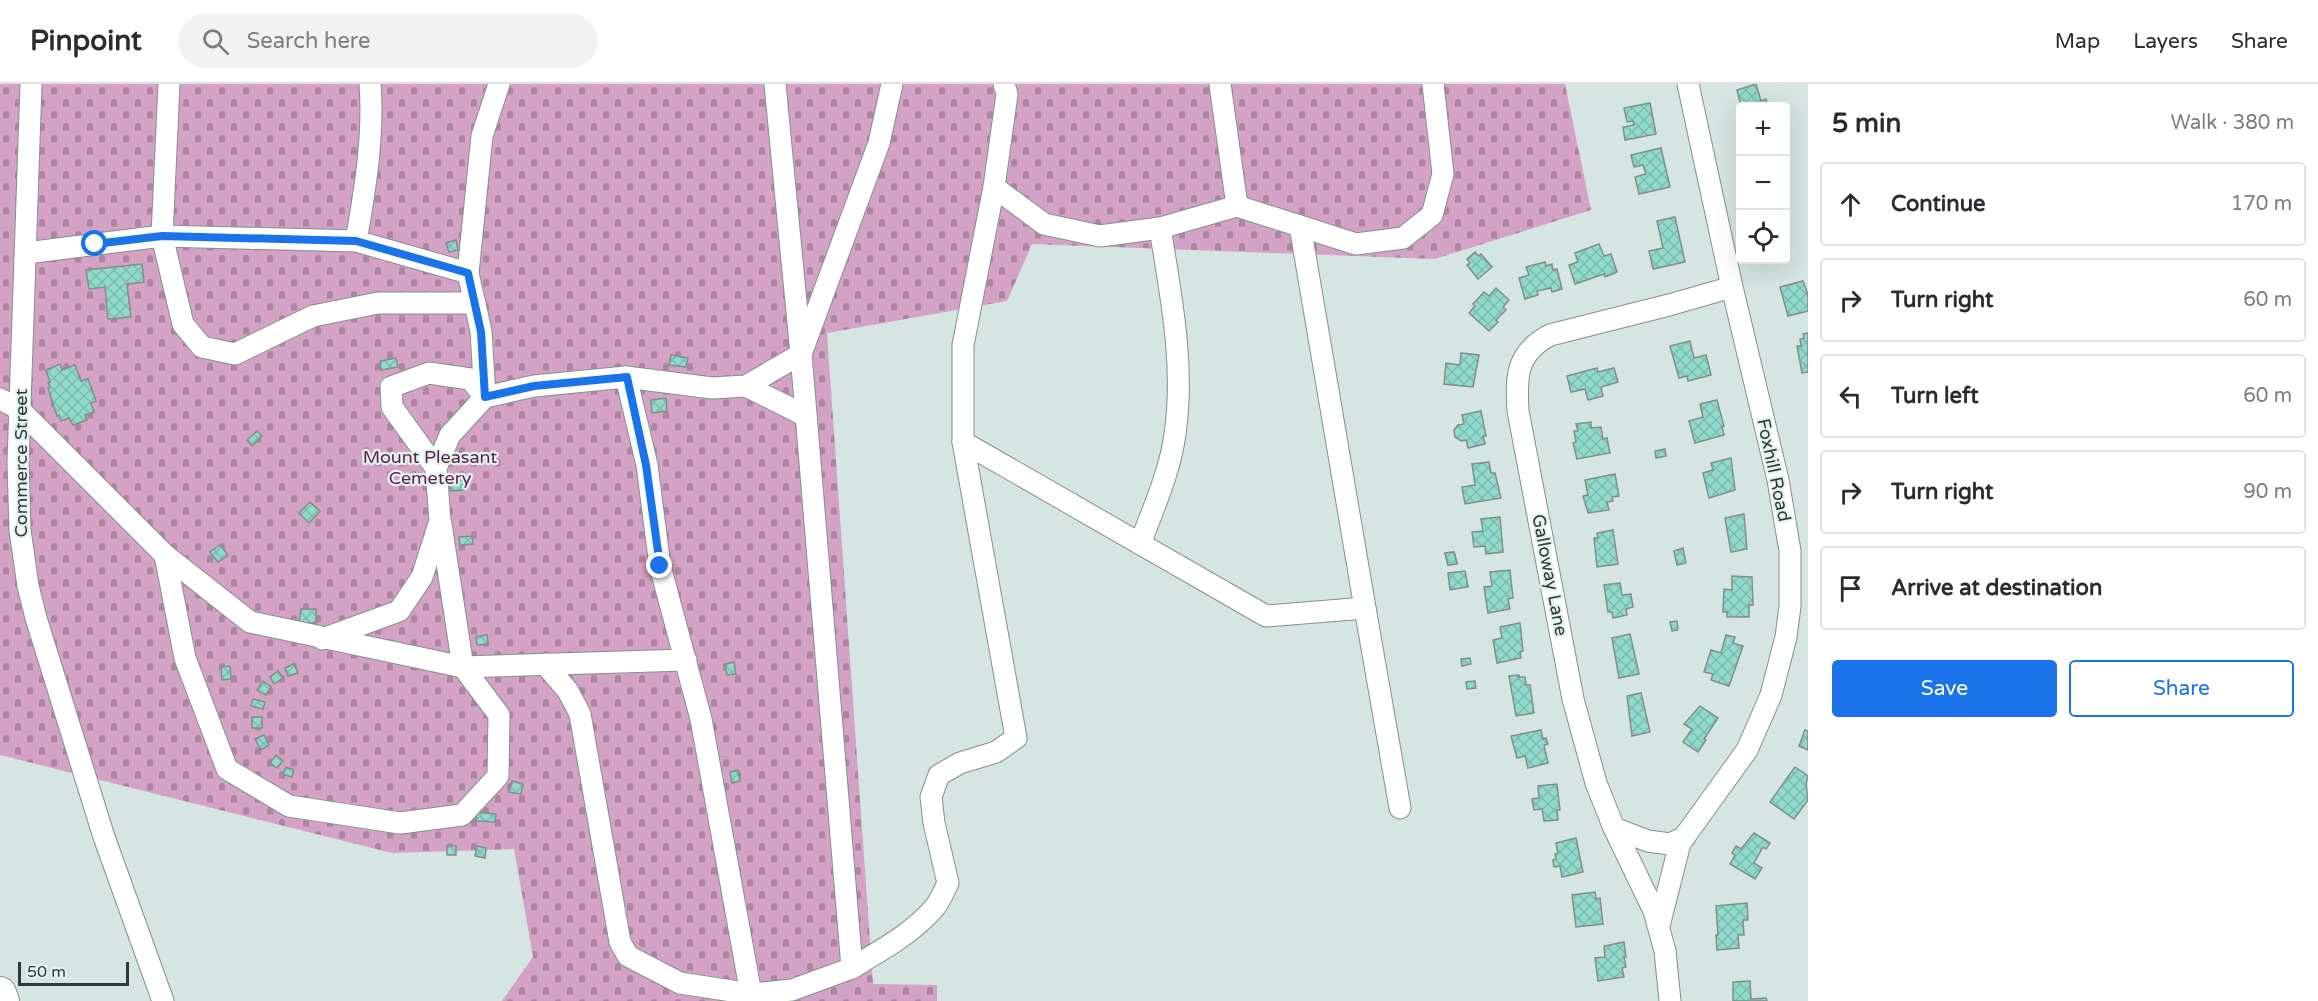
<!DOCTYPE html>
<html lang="en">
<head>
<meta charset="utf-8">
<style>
  :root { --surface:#fff; --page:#f2f2f3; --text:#2b2b33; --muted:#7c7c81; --line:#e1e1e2; --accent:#1a73e8 }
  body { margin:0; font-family:"Varela Round",sans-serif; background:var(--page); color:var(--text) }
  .controls { position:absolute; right:18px; top:18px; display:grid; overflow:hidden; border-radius:6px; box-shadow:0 6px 24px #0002 }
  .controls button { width:54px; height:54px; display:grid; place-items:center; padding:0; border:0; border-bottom:2px solid var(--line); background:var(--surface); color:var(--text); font:30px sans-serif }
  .scale { position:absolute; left:18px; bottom:15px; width:111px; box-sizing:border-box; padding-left:6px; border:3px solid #323837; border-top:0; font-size:16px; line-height:21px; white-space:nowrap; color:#323837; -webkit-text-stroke:4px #e3f3ef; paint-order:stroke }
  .stop { position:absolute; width:18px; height:18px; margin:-14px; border:4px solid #1a73e8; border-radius:50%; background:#fff }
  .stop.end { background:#1a73e8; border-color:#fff; box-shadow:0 2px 6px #0008 }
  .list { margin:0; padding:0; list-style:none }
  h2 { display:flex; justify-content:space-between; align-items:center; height:78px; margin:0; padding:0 24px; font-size:26px }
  h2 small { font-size:20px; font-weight:400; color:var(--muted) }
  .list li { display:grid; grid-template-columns:39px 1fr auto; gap:18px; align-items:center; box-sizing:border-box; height:84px; margin:0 12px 12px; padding:0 12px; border:2px solid var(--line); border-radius:6px }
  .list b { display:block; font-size:22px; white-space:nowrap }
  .list em { font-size:20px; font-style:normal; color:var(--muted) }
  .actions { display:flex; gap:12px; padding:18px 24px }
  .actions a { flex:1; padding:14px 0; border:2px solid var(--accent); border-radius:6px; text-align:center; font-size:21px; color:var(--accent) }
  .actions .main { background:var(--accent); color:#fff }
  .icon { flex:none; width:33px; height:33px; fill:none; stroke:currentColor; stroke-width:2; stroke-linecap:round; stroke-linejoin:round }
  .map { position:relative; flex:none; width:1808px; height:917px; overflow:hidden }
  header { display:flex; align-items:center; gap:36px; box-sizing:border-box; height:84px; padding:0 30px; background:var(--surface); border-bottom:2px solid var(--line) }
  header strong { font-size:28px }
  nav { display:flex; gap:33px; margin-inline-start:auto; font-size:21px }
  .search { width:420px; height:54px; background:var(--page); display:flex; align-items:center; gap:15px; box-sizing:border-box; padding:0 21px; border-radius:33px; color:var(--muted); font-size:22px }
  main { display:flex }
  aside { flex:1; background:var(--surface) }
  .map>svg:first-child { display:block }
  .cemetery { fill:url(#cemetery-stones) }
  .building { fill:url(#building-cross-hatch); stroke:#808f8b; stroke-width:1.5 }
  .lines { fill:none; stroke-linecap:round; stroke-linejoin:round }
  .minor-casing { stroke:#83918e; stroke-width:23 }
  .highway-casing { stroke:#83918e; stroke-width:34 }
  .minor { stroke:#fff; stroke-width:21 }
  .highway { stroke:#fff; stroke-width:32 }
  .route { stroke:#1a73e8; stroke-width:8 }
  .labels { text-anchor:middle; stroke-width:4.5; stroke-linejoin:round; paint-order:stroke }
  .park-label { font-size:18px; fill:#5c1e4d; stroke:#e3f3ef }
  .street-label { font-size:18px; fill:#323837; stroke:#e3f3ef }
</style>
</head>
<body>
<header>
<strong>Pinpoint</strong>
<div class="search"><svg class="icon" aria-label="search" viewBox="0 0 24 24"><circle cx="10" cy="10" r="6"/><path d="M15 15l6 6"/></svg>Search here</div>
<nav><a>Map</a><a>Layers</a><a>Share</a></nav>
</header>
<main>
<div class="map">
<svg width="1808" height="917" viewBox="0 0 1808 917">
  <defs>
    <pattern id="cemetery-stones" width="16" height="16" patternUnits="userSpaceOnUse" patternTransform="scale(1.5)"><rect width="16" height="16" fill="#d4a2c4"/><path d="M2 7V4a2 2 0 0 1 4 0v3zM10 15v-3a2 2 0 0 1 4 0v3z" fill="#ad85a0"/></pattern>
    <pattern id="building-cross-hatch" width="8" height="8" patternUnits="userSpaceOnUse" patternTransform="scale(1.5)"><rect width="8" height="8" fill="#8fdaca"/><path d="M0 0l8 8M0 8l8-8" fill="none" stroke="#7cbcae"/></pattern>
  </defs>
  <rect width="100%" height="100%" fill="#d5e5e1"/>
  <polygon class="cemetery" points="0,0 1565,0 1591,126 1435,175 1032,160 1007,217 827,249 873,900 937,901 937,917 502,917 533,873 514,765 392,769 0,671"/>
  <g class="building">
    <polygon points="1756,0 1761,17 1766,15 1767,20 1774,19 1775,22 1741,22 1737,6"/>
    <polygon points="1650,19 1656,50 1625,56 1623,43 1634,41 1633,37 1627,38 1624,24"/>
    <polygon points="1661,64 1670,103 1639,110 1635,93 1646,90 1643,81 1634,83 1631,71"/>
    <polygon points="1675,133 1685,178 1653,185 1649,167 1663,164 1657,137"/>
    <polygon points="456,156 458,166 449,168 446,159"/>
    <polygon points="1599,160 1604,172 1611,170 1617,188 1605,193 1604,190 1575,200 1569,181 1578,178 1575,169"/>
    <polygon points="1475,168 1478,172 1481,170 1492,183 1478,195 1467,181 1470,179 1467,175"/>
    <polygon points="1545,178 1546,182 1552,180 1553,186 1557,185 1562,205 1552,208 1551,204 1537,207 1538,211 1525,215 1519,194 1529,191 1526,183"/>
    <polygon points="142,180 144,198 127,200 131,233 108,235 105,203 89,205 86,186"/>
    <polygon points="1803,197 1808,211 1808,227 1788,232 1780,203"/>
    <polygon points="1496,204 1509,216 1503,223 1506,226 1496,236 1498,238 1489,247 1469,229 1475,222 1473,220 1484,208 1489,212"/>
    <polygon points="1808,249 1808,288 1802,289 1797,262 1801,262 1800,255 1804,254 1803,250"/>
    <polygon points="1690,257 1694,274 1706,271 1711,291 1688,297 1687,292 1679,294 1670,262"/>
    <polygon points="1461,269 1479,271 1473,303 1444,300 1446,279 1460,281"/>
    <polygon points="671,271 688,274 686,283 669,281"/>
    <polygon points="396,274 398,283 381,286 380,277"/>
    <polygon points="60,280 62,286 75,281 81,297 88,295 96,317 91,319 94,328 85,331 87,336 73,341 69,334 61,337 59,331 57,332 48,304 50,303 48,299 50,298 46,286"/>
    <polygon points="1597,284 1598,288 1614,284 1618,298 1601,303 1603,312 1588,316 1585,305 1571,308 1567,292"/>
    <polygon points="666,314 667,327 652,329 651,316"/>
    <polygon points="1717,316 1724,342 1722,343 1724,351 1695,359 1689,337 1703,333 1700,320"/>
    <polygon points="1481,327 1486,352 1483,352 1485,360 1468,364 1466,356 1461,357 1455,353 1454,346 1458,341 1464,340 1462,331"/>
    <polygon points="1591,338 1591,344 1601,343 1603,355 1607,354 1610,369 1577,375 1573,359 1576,358 1574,347 1578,347 1576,340"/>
    <polygon points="257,347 262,352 252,362 247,356"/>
    <polygon points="1665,365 1666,372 1656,374 1655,367"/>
    <polygon points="1731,374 1735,406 1709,414 1703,389 1713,386 1711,379"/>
    <polygon points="1489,378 1491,389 1495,389 1501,414 1465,420 1462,403 1475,401 1472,380"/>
    <polygon points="1615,390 1619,412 1612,413 1613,417 1607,418 1609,426 1588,429 1583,412 1588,411 1585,396"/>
    <polygon points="464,396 464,406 451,407 450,397"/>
    <polygon points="310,418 320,427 309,439 299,429"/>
    <polygon points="1744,430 1747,465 1731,468 1725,434"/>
    <polygon points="1500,433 1503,468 1486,470 1485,462 1474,463 1472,448 1483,447 1481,435"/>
    <polygon points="1613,446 1618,480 1597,483 1594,454 1598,454 1597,449"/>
    <polygon points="472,452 473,460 460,461 459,453"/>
    <polygon points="220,461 228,471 218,478 210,468"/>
    <polygon points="1683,464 1686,479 1677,481 1674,467"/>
    <polygon points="1454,468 1457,479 1448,481 1445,469"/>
    <polygon points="1454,468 1457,480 1448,481 1445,469"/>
    <polygon points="1510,486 1513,514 1508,515 1510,525 1488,529 1484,503 1492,502 1490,488"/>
    <polygon points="1465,487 1468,503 1450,506 1448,489"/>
    <polygon points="1732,492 1752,493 1753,521 1749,521 1749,533 1727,533 1727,528 1723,528 1724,505 1732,506"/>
    <polygon points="1620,499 1622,511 1631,510 1633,523 1626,525 1627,531 1613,534 1612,528 1608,528 1604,501"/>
    <polygon points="301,525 316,525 316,539 299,539"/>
    <polygon points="1677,537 1678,546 1672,547 1670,538"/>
    <polygon points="1520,539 1523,567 1520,568 1521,574 1497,579 1493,556 1502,554 1500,543"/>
    <polygon points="1630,550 1639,590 1619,594 1612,554"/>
    <polygon points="487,551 488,560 477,561 476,553"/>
    <polygon points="1726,551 1735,553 1733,559 1743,562 1729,602 1711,596 1713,590 1704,588 1711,566 1721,569"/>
    <polygon points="1470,574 1471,580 1462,582 1461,575"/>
    <polygon points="734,578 736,590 727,591 725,580"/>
    <polygon points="294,580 298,589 288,592 285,584"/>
    <polygon points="230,582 231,595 222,596 221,583"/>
    <polygon points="278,587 283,594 274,600 270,593"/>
    <polygon points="1519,591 1519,593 1525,593 1526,601 1530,601 1534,629 1516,632 1509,592"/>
    <polygon points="263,597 271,603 266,611 257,606"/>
    <polygon points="1475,597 1476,604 1467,605 1466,598"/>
    <polygon points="1641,609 1650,648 1632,652 1627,612"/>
    <polygon points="253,615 265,618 263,625 251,622"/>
    <polygon points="1700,622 1718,634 1704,655 1706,656 1698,668 1683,658 1692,645 1684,640"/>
    <rect x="252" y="633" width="10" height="11"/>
    <polygon points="1541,646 1543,655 1546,654 1548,660 1544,661 1548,679 1528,684 1525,672 1517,674 1511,652"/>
    <polygon points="1805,646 1808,647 1808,666 1799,662"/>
    <polygon points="264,651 269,661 261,666 255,655"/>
    <polygon points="276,671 283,677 277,684 270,679"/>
    <polygon points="286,683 294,686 292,693 283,690"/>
    <polygon points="1795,683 1808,692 1806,700 1808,716 1794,735 1770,718"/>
    <polygon points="738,686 740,697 732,699 730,688"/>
    <polygon points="512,697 523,700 521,710 509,708"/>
    <polygon points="1557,700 1560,726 1557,726 1558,736 1544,737 1542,725 1534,726 1532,715 1539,714 1538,702"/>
    <polygon points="476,728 496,730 495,738 476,737"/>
    <polygon points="1754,749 1770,759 1766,765 1763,763 1754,779 1762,784 1755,795 1730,780 1735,771 1732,769 1736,762 1741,765"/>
    <polygon points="1576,754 1583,788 1562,793 1560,782 1554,783 1553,776 1556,775 1555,770 1558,769 1556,759"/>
    <rect x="447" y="762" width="9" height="9"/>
    <polygon points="477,762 486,764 485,774 475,772"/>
    <polygon points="1595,808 1596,815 1600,814 1603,840 1576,843 1572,811"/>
    <polygon points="1747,819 1748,836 1743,836 1744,851 1738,851 1739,864 1717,866 1716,851 1718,851 1716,822"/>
    <polygon points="1624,858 1626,873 1624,873 1626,883 1622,884 1624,893 1598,897 1595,874 1605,873 1604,862"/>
    <polygon points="1750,897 1751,915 1766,914 1767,917 1733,917 1733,898"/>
  </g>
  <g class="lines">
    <defs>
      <g id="minor">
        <polyline points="31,0 18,378 20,446 28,502 36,534 104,753 163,917"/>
        <polyline points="169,0 162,152 183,240 202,263 235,270 313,232 378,219 475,219"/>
        <polyline points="1004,0 1007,10 994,103 1044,140 1100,152 1160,144 1237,122 1356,160 1403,154 1432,131 1443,90 1433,0"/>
        <polyline points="1220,0 1237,122"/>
        <polyline points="994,103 963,261 963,358 1266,532 1365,524 1300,142"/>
        <path d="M356 157C365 106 374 52 370 0"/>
        <polyline points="26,169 162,152 356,157 468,189"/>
        <polyline points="626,293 647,381 660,482 701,635 751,910"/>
        <polyline points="746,302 806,332"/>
        <polyline points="0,315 19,325 165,471 250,538 463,583 686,576"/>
        <polyline points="436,384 392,323 391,303 429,289 470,295 485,313 481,247 468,189 482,52 499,0"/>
        <path d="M1140 460C1153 425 1170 388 1175 350 1185 281 1171 213 1160 144"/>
        <polyline points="165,471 185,574 227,685 289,722 400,739 462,731 498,692 499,631 463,583 441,440"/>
        <polyline points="1365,524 1400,724"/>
        <polyline points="322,555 399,527 422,493 440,437 436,384 450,351 485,313 534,302 626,293 712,304 746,302 801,270 879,59 892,0"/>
        <polyline points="545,580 568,607 580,630 620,858 628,872 680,899 751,910 792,906 852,884 801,270 775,0"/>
        <polyline points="1614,744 1648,757 1670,760 1685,753"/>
        <polyline points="1659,842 1680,759 1747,666 1771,611 1786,553 1790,522 1790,467 1778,396 1732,203 1688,0"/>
        <path d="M852 884C881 866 912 850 935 823 940 817 944 807 948 799L934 739 931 713 939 691 960 679 996 668 1016 654 963 358"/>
        <path d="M1670 917 1665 867 1654 827 1614 744 1596 699 1573 615 1518 327C1516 292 1516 269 1550 251L1669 221 1732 203"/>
      </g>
      <polyline id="highway" points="0,909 3,917"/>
    </defs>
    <use href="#minor" class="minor-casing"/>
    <use href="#highway" class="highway-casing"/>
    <use href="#minor" class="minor"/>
    <use href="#highway" class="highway"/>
  </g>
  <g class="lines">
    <polyline class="route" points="95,160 162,152 356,157 468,189 481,248 485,313 534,302 627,293 646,381 660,482"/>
  </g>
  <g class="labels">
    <g class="park-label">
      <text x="430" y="379">Mount Pleasant<tspan x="430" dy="21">Cemetery</tspan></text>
    </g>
    <g class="street-label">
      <text transform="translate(21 379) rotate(-90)" y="6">Commerce Street</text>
      <text transform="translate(1774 386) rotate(78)" y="6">Foxhill Road</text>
      <text transform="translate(1550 491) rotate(79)" y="6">Galloway Lane</text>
    </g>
  </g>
</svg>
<div class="controls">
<button>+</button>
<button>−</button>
<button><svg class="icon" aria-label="locate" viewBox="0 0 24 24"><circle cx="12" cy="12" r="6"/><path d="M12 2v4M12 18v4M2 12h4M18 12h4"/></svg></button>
</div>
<div class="scale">50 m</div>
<div class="stop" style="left:95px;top:160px"></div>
<div class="stop end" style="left:660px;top:482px"></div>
</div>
<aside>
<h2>5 min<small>Walk · 380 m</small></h2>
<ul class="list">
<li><svg class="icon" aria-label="ahead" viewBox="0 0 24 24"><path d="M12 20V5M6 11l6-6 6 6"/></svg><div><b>Continue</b></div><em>170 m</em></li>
<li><svg class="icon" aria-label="right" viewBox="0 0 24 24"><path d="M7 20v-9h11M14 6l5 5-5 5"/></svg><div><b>Turn right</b></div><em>60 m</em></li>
<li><svg class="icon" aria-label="left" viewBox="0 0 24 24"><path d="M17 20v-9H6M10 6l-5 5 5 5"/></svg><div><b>Turn left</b></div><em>60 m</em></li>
<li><svg class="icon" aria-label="right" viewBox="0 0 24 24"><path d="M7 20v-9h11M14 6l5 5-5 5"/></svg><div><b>Turn right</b></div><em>90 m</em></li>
<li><svg class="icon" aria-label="arrive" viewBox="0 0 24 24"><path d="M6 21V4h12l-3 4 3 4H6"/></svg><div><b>Arrive at destination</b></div></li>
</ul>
<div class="actions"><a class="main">Save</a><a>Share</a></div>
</aside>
</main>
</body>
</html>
